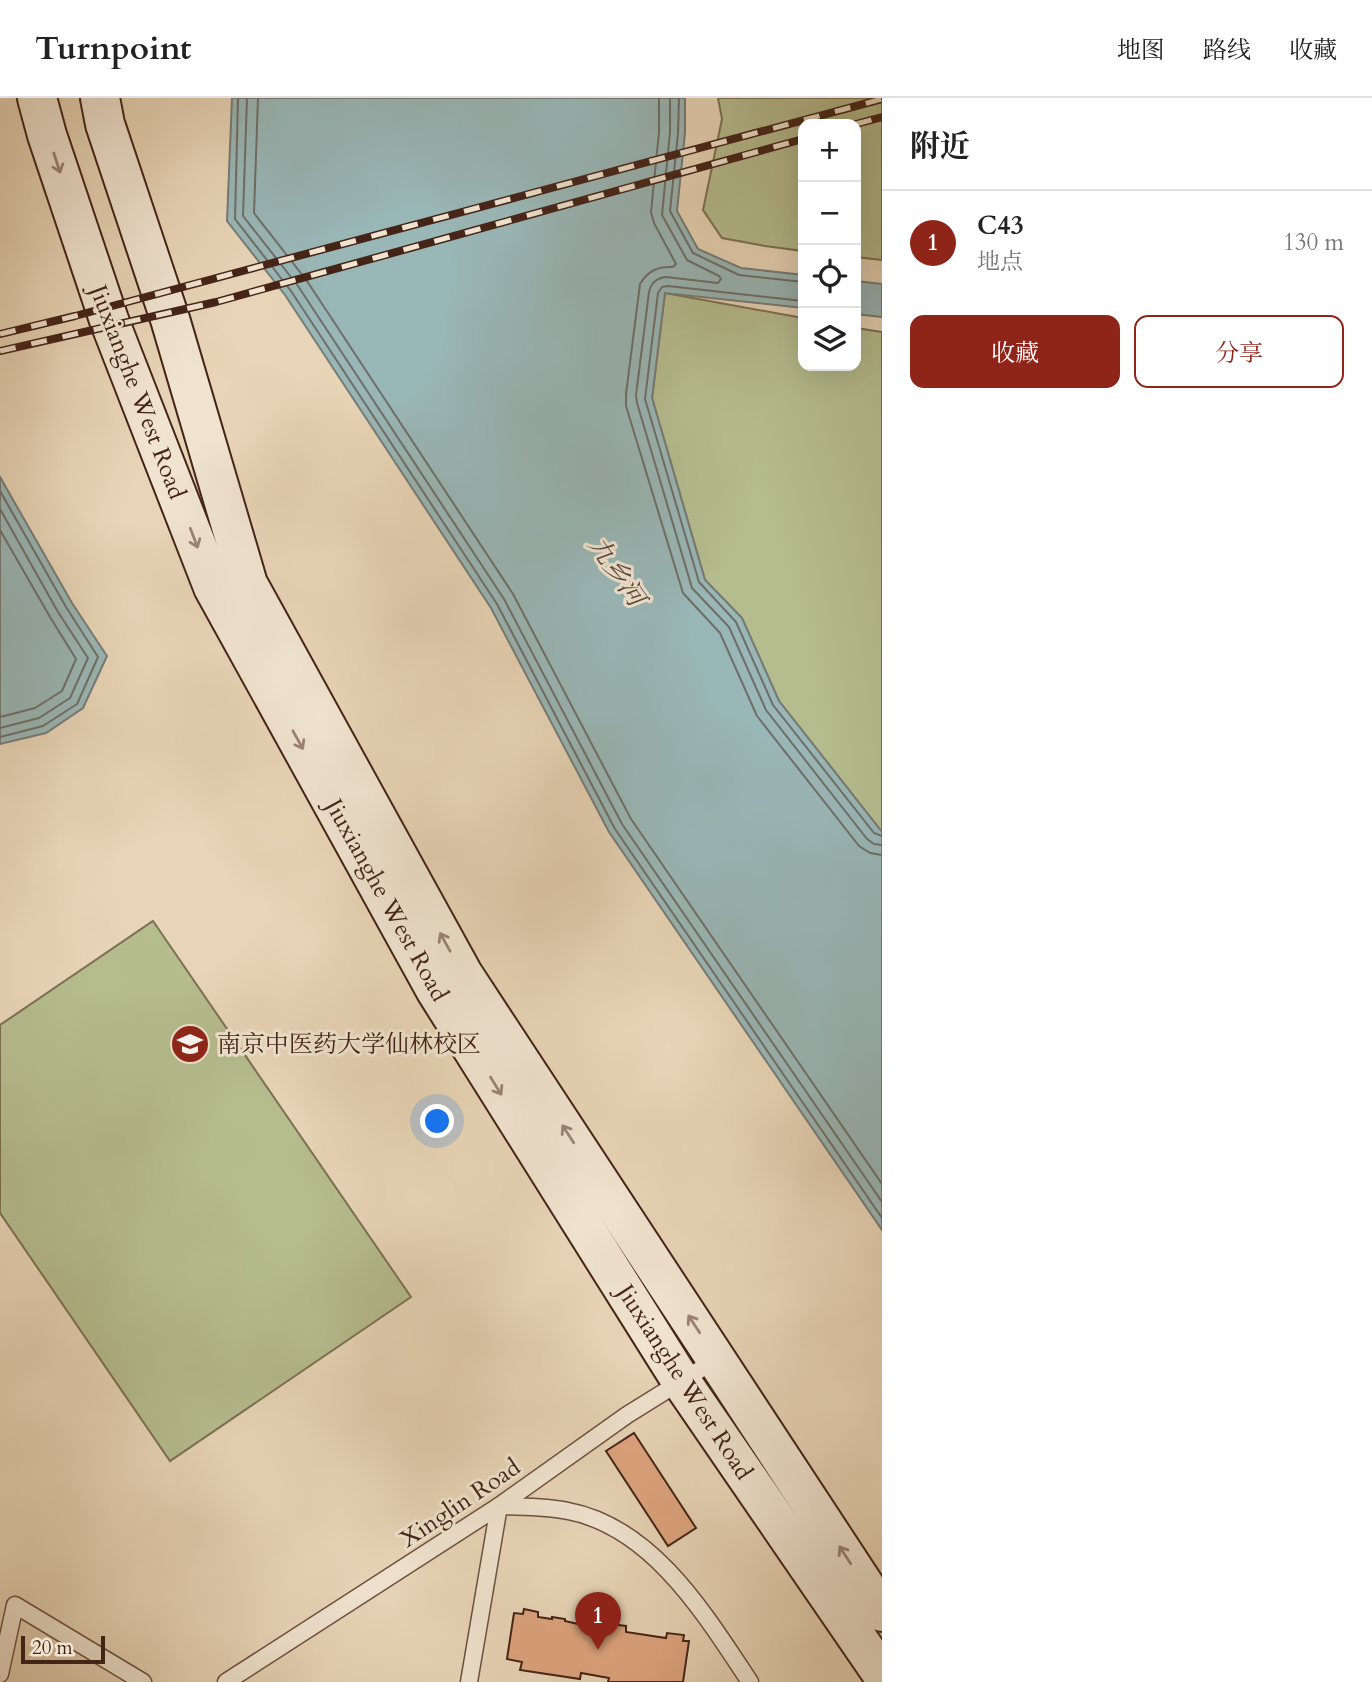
<!DOCTYPE html>
<html lang="zh">
<head>
<meta charset="utf-8">
<style>
  :root { --surface:#fff; --page:#f2f2f2; --text:#222; --muted:#767676; --line:#e0e0e0; --accent:#8f2418 }
  body { margin:0; font-family:Cardo,"Noto Serif SC",serif; background:var(--page); color:var(--text) }
  .controls { position:absolute; right:21px; top:21px; display:grid; overflow:hidden; border-radius:14px; box-shadow:0 7px 28px #0002 }
  .controls button { width:63px; height:63px; display:grid; place-items:center; padding:0; border:0; border-bottom:2px solid var(--line); background:var(--surface); color:var(--text); font:35px sans-serif }
  .scale { position:absolute; left:21px; bottom:18px; width:84px; box-sizing:border-box; padding-left:7px; border:4px solid #452418; border-top:0; font-size:19px; line-height:24px; white-space:nowrap; color:#452418; -webkit-text-stroke:5px #f0e4d0; paint-order:stroke }
  .you { position:absolute; left:438px; top:1024px; width:24px; height:24px; margin:-18px; border:5px solid #fff; border-radius:50%; background:#1a73e8; box-shadow:0 0 0 10px #1a73e833 }
  .badge { display:grid; place-items:center; width:46px; height:46px; border-radius:50%; background:var(--accent); color:#fff; font-size:23px; font-weight:700 }
  .pin { position:absolute; translate:-50% -58px; filter:drop-shadow(0 2px 4px #0008) }
  .pin::after { content:''; position:absolute; top:37px; width:24px; height:21px; background:inherit; clip-path:polygon(0 0,100% 0,50% 100%) }
  .list { margin:0; padding:0; list-style:none }
  h2 { display:flex; justify-content:space-between; align-items:center; height:91px; margin:0; padding:0 28px; font-size:30px }
  h2 small { font-size:23px; font-weight:400; color:var(--muted) }
  .list li { display:grid; grid-template-columns:46px 1fr auto; gap:21px; align-items:center; box-sizing:border-box; height:105px; padding:0 28px; border-top:2px solid var(--line) }
  .list b { display:block; font-size:26px; white-space:nowrap }
  .list p { margin:0; font-size:23px; white-space:nowrap; color:var(--muted) }
  .list em { font-size:23px; font-style:normal; color:var(--muted) }
  .actions { display:flex; gap:14px; padding:21px 28px }
  .actions a { flex:1; padding:16px 0; border:2px solid var(--accent); border-radius:14px; text-align:center; font-size:24px; color:var(--accent) }
  .actions .main { background:var(--accent); color:#fff }
  .icon { flex:none; width:38px; height:38px; fill:none; stroke:currentColor; stroke-width:2; stroke-linecap:round; stroke-linejoin:round }
  .map { position:relative; flex:none; width:882px; height:1584px; overflow:hidden }
  header { display:flex; align-items:center; gap:42px; box-sizing:border-box; height:98px; padding:0 35px; background:var(--surface); border-bottom:2px solid var(--line) }
  header strong { font-size:33px }
  nav { display:flex; gap:38px; margin-inline-start:auto; font-size:24px }
  main { display:flex }
  aside { flex:1; background:var(--surface) }
  .map>svg:first-child { display:block }
  .green { fill:#b5bd8f; stroke:#7d7054; stroke-width:2 }
  .water { fill:#99b7b7; stroke:#777c77; stroke-width:2 }
  .lines { fill:none; stroke-linecap:round; stroke-linejoin:round }
  .shore { stroke:#6f6e68; stroke-width:2 }
  .building { fill:#dea57f; stroke:#452418; stroke-width:2 }
  .lane-casing { stroke:#6e5040; stroke-width:19 }
  .secondary-casing { stroke:#452418; stroke-width:42 }
  .lane { stroke:#f0e4d0; stroke-width:16 }
  .secondary { stroke:#f0e4d0; stroke-width:38 }
  .rail-casing { stroke:#452418; stroke-width:8 }
  .rail { stroke:#f0e4d0; stroke-width:5; stroke-dasharray:16; stroke-linecap:butt }
  .oneway { stroke:#9a8474 }
  .labels { text-anchor:middle; stroke-width:6; stroke-linejoin:round; paint-order:stroke }
  .street-label { font-size:24px; fill:#452418; stroke:#f0e4d0 }
  .poi-label { font-size:24px; fill:#452418; stroke:#f0e4d0; text-anchor:start }
  .water-label { font-size:26px; font-style:italic; fill:#5a4940; stroke:#f0e4d0 }
</style>
</head>
<body>
<header>
<strong>Turnpoint</strong>
<nav><a>地图</a><a>路线</a><a>收藏</a></nav>
</header>
<main>
<div class="map">
<svg width="882" height="1584" viewBox="0 0 882 1584">
  <rect width="100%" height="100%" fill="#e8d5b7"/>
  <filter id="stains"><feTurbulence type="fractalNoise" baseFrequency=".00286" numOctaves="4"/><feColorMatrix values="0 0 0 0 .2 0 0 0 0 .09 0 0 0 0 .02 0 0 0 .5 -.17"/></filter>
  <radialGradient id="worn" r=".72"><stop offset=".6" stop-color="#630" stop-opacity="0"/><stop offset="1" stop-color="#630" stop-opacity=".3"/></radialGradient>
  <g class="green">
    <polygon points="718,0 882,0 882,162 856,159 856,26 803,26 803,153 765,148 722,140 703,112 722,21"/>
    <polygon points="665,195 803,220 803,268 856,268 856,230 882,234 882,734 779,603 742,520 705,482 652,300"/>
    <polygon points="153,823 411,1199 170,1363 0,1115 0,927"/>
  </g>
  <g class="water">
    <polygon points="232,0 685,0 685,35 677,113 698,151 741,170 803,177 803,210 665,195 652,300 705,482 742,520 779,603 882,734 882,1132 609,734 491,510 285,197 227,123"/>
    <polygon points="856,183 882,186 882,219 856,216"/>
    <polygon points="0,379 72,505 107,558 83,610 46,635 0,646"/>
  </g>
  <g class="lines">
    <g class="shore">
      <polyline points="238,0 235,121 291,193 497,506 615,731 882,1120"/>
      <polyline points="247,0 243,118 298,188 504,501 622,726 882,1104"/>
      <polyline points="258,0 254,115 307,183 513,496 631,721 882,1086"/>
      <path d="M659 0V34L651 114 654 125 676 166 673 169C658 168 648 173 640 186L626 296V308L683 495 720 535 757 618 859 748 870 755 882 757"/>
      <path d="M670 0V34L662 117 687 162 719 178 721 181 718 185 666 179C657 180 651 185 649 194L636 297 637 305 692 490 729 529 766 612 867 741 874 746 882 747"/>
      <polyline points="679,0 678,35 670,113 693,155 739,177 803,184"/>
      <polyline points="803,203 668,188 662,189 658,195 645,301 699,484 736,524 773,607 874,735 882,738"/>
      <polyline points="0,393 66,509 98,559 77,606 43,628 0,639"/>
      <polyline points="0,411 58,514 88,560 70,600 39,620 0,630"/>
      <polyline points="0,432 50,519 76,561 62,593 35,610 0,619"/>
    </g>
  </g>
  <g class="building">
    <polygon points="634,1335 696,1430 668,1448 606,1353"/>
    <polygon points="524,1511 538,1514 538,1519 552,1521 552,1519 565,1521 565,1523 578,1526 579,1520 596,1522 595,1529 610,1531 611,1526 626,1528 626,1534 666,1540 667,1535 684,1537 683,1543 689,1543 683,1584 608,1584 609,1580 581,1575 580,1581 520,1572 522,1564 507,1561 514,1515 523,1516"/>
  </g>
  <g class="lines">
    <defs>
      <g id="lane">
        <polyline points="0,1576 15,1507 143,1584"/>
        <polyline points="226,1584 499,1408 627,1317 717,1261"/>
        <path d="M469 1584 499 1408C522 1409 545 1408 568 1413 653 1429 706 1518 750 1584"/>
      </g>
      <g id="secondary">
        <polyline points="37,0 47,37 109,222 213,489 436,893 681,1283 882,1576"/>
        <polyline points="100,0 105,26 170,221 248,486 463,876 882,1514"/>
      </g>
    </defs>
    <use href="#lane" class="lane-casing"/>
    <use href="#secondary" class="secondary-casing"/>
    <use href="#lane" class="lane"/>
    <use href="#secondary" class="secondary"/>
    <defs>
      <g id="rail">
        <polyline points="856,26 882,19"/>
        <polyline points="0,236 75,218 882,1"/>
        <polyline points="0,253 216,204 803,41"/>
      </g>
    </defs>
    <use href="#rail" class="rail-casing"/>
    <use href="#rail" class="rail"/>
  </g>
  <defs><path id="oneway-shaft" d="M-6 0H5M1.5-3L5.5 0L1.5 3" fill="none" stroke-width="1.6" stroke-linecap="round" stroke-linejoin="round" transform="scale(1.75)"/></defs>
  <g class="oneway">
    <use href="#oneway-shaft" transform="translate(57 65) rotate(72)"/>
    <use href="#oneway-shaft" transform="translate(194 440) rotate(69)"/>
    <use href="#oneway-shaft" transform="translate(298 642) rotate(61)"/>
    <use href="#oneway-shaft" transform="translate(445 844) rotate(-119)"/>
    <use href="#oneway-shaft" transform="translate(496 988) rotate(58)"/>
    <use href="#oneway-shaft" transform="translate(568 1036) rotate(-123)"/>
    <use href="#oneway-shaft" transform="translate(694 1226) rotate(-123)"/>
    <use href="#oneway-shaft" transform="translate(845 1457) rotate(-123)"/>
  </g>
  <defs>
    <symbol id="university-disc" viewBox="-11 -11 22 22"><circle r="9.5" fill="#8f2418" stroke="#f0e4d0"/><path d="M0-5L7-2L0 1L-7-2ZM-4 1L0 2.5L4 1V4Q0 6-4 4Z" fill="#fff"/></symbol>
  </defs>
  <g fill-rule="evenodd">
    <use href="#university-disc" x="168" y="924" width="44" height="44"/>
  </g>
  <g class="labels">
    <g class="street-label">
      <text transform="translate(138 294) rotate(69)" y="8">Jiuxianghe West Road</text>
      <text transform="translate(387 802) rotate(61)" y="8">Jiuxianghe West Road</text>
      <text transform="translate(685 1284) rotate(57)" y="8">Jiuxianghe West Road</text>
      <text transform="translate(460 1405) rotate(-34)" y="8">Xinglin Road</text>
    </g>
    <g class="poi-label">
      <text x="217" y="954">南京中医药大学仙林校区</text>
    </g>
    <g class="water-label">
      <text transform="translate(617 473) rotate(55)" y="9">九乡河</text>
    </g>
  </g>
  <rect width="100%" height="100%" filter="url(#stains)"/>
  <rect width="100%" height="100%" fill="url(#worn)"/>
</svg>
<div class="controls">
<button>+</button>
<button>−</button>
<button><svg class="icon" aria-label="locate" viewBox="0 0 24 24"><circle cx="12" cy="12" r="6"/><path d="M12 2v4M12 18v4M2 12h4M18 12h4"/></svg></button>
<button><svg class="icon" aria-label="layers" viewBox="0 0 24 24"><path d="M12 4l9 5-9 5-9-5zM3 14l9 5 9-5"/></svg></button>
</div>
<div class="scale">20 m</div>
<div class="you"></div>
<div class="pin badge" style="left:598px;top:1552px">1</div>
</div>
<aside>
<h2>附近<small></small></h2>
<ul class="list">
<li><span class="badge">1</span><div><b>C43</b><p>地点</p></div><em>130 m</em></li>
</ul>
<div class="actions"><a class="main">收藏</a><a>分享</a></div>
</aside>
</main>
</body>
</html>
